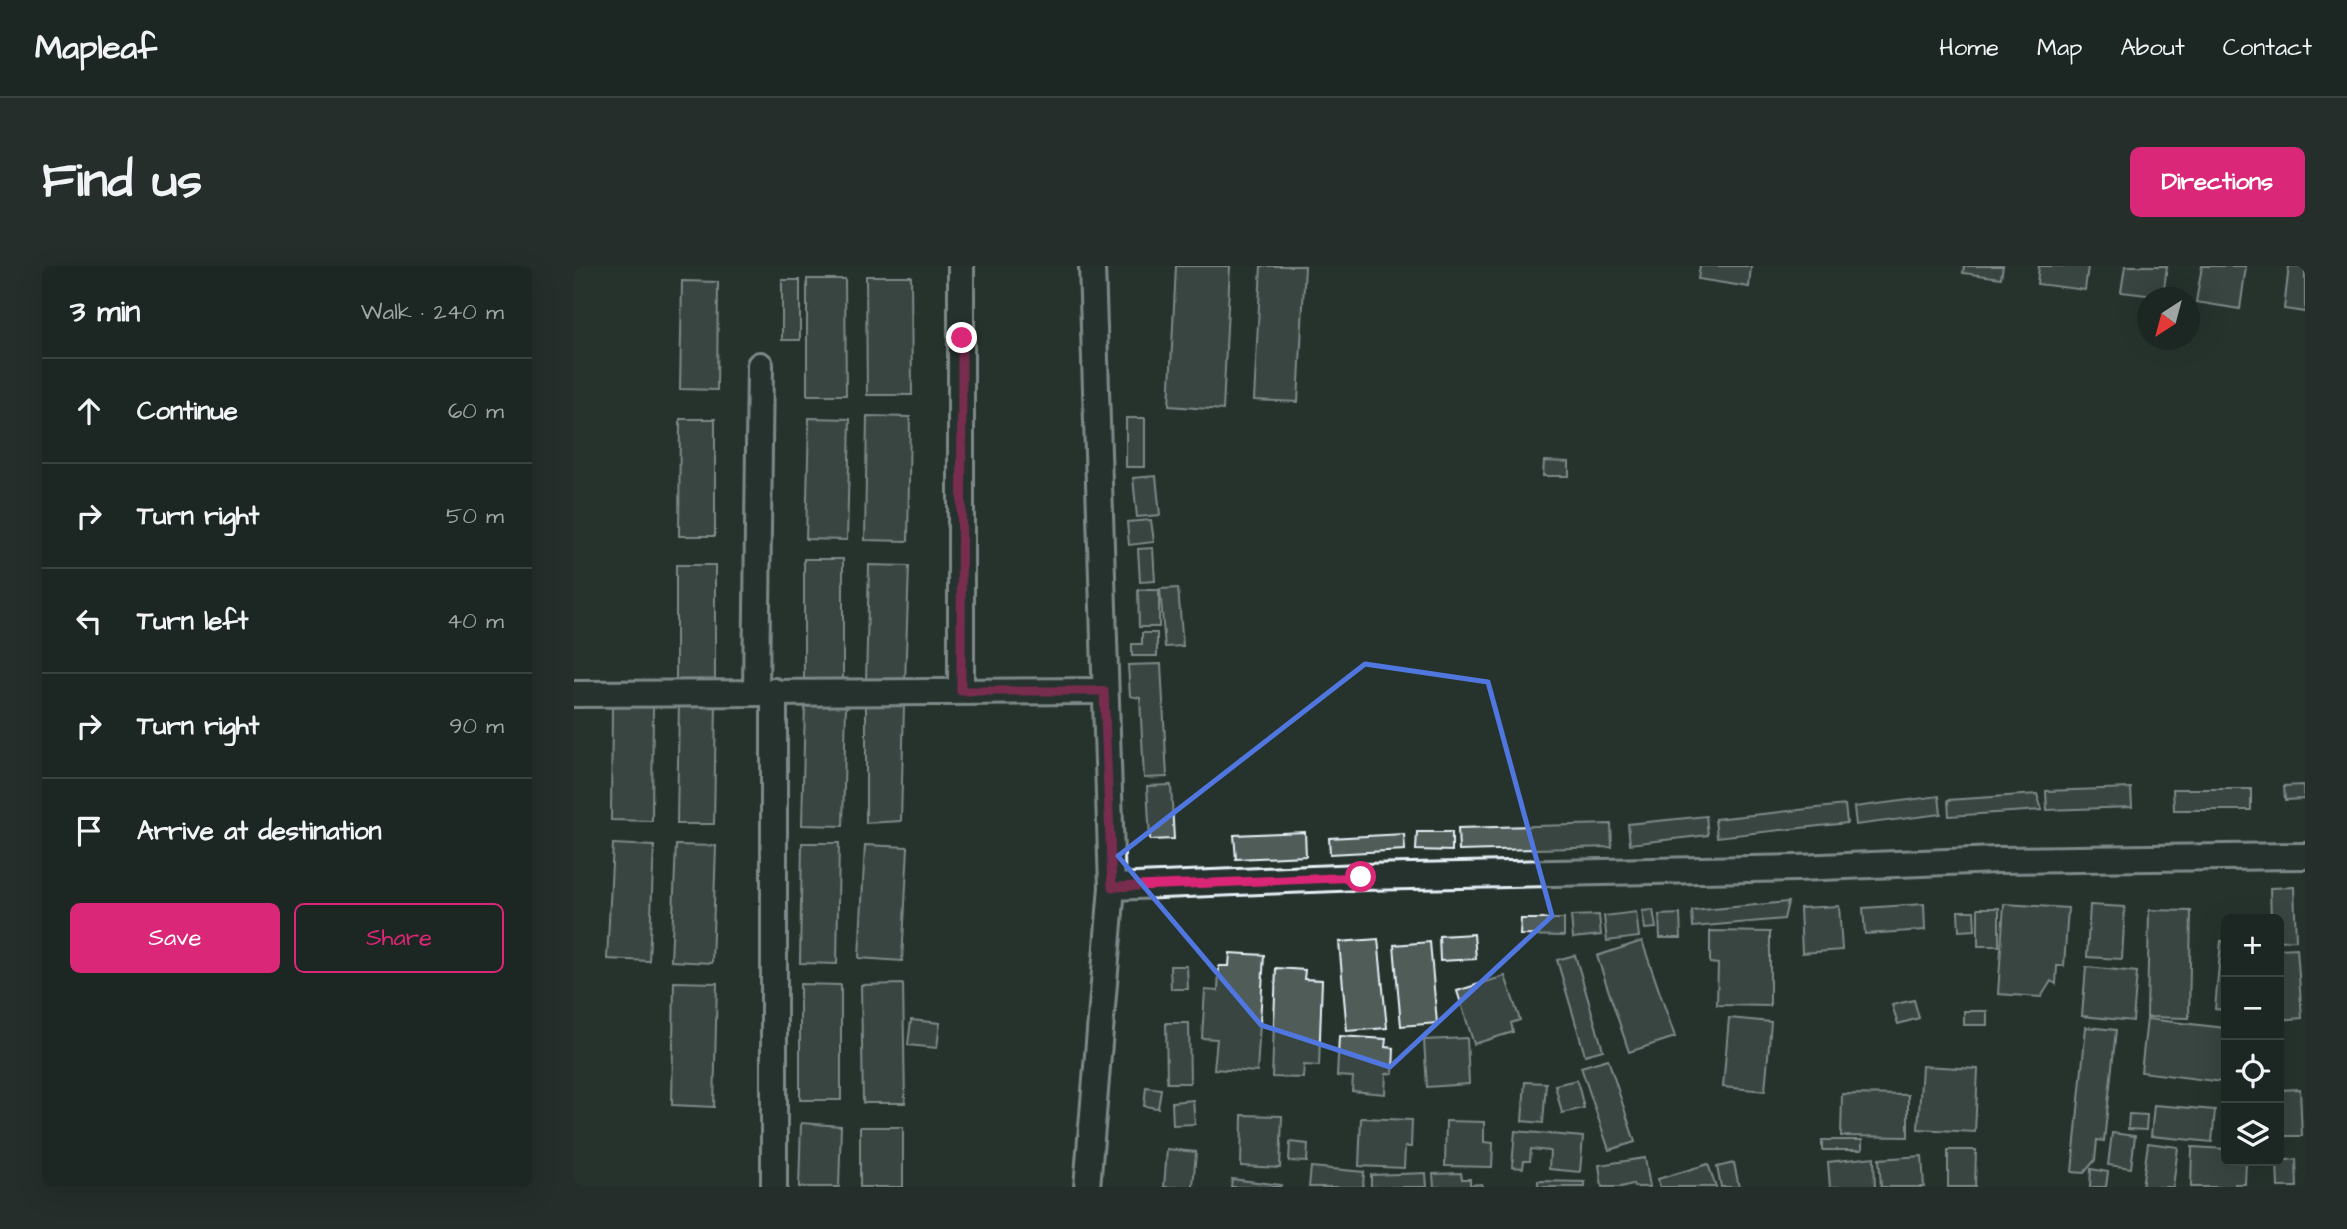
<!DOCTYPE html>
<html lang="en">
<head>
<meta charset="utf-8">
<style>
  :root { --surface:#1c2622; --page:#252e2a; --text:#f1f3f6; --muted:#a0a5a5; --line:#3a4340; --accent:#db2777 }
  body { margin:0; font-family:"Architects Daughter",sans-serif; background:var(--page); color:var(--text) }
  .controls { position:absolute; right:21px; bottom:21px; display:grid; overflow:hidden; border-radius:10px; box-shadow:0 7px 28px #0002 }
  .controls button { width:63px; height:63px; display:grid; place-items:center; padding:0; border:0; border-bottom:2px solid var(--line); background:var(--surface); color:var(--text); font:35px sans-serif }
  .compass { position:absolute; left:1563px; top:21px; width:63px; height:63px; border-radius:50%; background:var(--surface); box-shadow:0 7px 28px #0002; rotate:216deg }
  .stop { position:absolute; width:21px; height:21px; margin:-16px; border:5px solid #db2777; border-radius:50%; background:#fff }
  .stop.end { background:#db2777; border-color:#fff; box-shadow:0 2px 7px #0008 }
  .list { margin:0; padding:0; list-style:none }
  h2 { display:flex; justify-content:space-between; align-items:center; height:91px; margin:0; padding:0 28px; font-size:30px }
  h2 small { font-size:23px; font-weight:400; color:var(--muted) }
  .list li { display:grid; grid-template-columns:46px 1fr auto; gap:21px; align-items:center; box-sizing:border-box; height:105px; padding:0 28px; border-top:2px solid var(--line) }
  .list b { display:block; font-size:26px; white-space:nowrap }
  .list em { font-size:23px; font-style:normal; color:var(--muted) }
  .actions { display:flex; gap:14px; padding:21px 28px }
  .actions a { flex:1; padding:16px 0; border:2px solid var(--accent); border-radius:10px; text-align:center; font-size:24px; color:var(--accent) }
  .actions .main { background:var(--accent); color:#fff }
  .icon { flex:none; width:38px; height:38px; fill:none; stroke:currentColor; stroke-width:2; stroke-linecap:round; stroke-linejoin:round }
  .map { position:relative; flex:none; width:1731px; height:921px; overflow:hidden; border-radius:10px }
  header { display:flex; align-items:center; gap:42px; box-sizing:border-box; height:98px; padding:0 35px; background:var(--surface); border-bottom:2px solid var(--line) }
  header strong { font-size:33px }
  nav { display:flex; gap:38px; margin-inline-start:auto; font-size:24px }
  .intro { display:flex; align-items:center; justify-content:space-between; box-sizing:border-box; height:168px; padding:0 42px }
  h1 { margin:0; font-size:49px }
  .button { padding:18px 32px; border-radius:10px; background:var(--accent); color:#fff; font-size:24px; font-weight:700 }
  main { display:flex; gap:42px; padding:0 42px }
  aside { flex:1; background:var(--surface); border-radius:10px; box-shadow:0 7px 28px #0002 }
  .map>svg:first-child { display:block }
  .building { fill:#505c59; stroke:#e8f1f8; stroke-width:2 }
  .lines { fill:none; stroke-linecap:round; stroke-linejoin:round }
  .street-casing { stroke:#e8f1f8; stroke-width:30 }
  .street { stroke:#26332d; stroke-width:24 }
  .route { stroke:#db2777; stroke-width:9 }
  .marked { fill:none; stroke:#5077e0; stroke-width:5; stroke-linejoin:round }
</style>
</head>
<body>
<header>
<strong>Mapleaf</strong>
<nav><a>Home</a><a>Map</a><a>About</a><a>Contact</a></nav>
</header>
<div class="intro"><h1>Find us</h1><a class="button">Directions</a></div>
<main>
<aside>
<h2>3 min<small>Walk · 240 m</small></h2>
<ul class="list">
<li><svg class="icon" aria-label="ahead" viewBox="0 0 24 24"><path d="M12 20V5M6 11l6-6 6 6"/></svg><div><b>Continue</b></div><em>60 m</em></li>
<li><svg class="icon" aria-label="right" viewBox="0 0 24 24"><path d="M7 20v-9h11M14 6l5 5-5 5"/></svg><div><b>Turn right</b></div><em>50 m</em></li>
<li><svg class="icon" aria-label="left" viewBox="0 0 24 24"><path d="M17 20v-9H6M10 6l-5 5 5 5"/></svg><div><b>Turn left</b></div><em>40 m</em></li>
<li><svg class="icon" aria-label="right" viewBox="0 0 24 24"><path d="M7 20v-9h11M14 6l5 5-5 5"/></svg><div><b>Turn right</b></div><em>90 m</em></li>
<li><svg class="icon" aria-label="arrive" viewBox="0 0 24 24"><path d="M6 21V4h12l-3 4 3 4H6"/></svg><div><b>Arrive at destination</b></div></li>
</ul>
<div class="actions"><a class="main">Save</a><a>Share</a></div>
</aside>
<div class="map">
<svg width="1731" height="921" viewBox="0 0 1731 921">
  <rect width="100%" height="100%" fill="#26332d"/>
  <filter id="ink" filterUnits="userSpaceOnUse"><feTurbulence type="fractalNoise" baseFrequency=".0143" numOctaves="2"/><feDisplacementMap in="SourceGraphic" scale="14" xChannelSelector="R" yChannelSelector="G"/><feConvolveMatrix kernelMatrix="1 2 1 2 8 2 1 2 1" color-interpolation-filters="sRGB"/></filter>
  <g filter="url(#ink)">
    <g class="building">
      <polygon points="602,0 656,0 649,144 595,140"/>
      <polygon points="687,0 731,0 724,136 680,134"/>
      <polygon points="1126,0 1177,0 1175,21 1124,13"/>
      <polygon points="1390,0 1429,0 1427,12 1389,7"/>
      <polygon points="1465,0 1514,0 1511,24 1463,18"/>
      <polygon points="1551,0 1593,0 1589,31 1547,26"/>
      <polygon points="1628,0 1672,0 1666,43 1622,36"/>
      <polygon points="1715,0 1731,0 1731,46 1710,43"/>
      <polygon points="292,10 337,10 338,129 293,129"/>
      <polygon points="233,13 271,13 272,129 233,129"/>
      <rect x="208" y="14" width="18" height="60"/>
      <polygon points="108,15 144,16 143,124 106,123"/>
      <polygon points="293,150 336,151 334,275 291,274"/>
      <polygon points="235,152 276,153 273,274 232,273"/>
      <rect x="552" y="152" width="19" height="49"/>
      <polygon points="106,153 141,153 141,270 105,270"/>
      <polygon points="970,195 995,196 995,210 969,210"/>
      <polygon points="582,210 586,249 563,251 559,212"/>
      <polygon points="577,254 580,276 555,279 553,256"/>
      <polygon points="579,282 581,315 566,316 564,283"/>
      <rect x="230" y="293" width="39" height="121"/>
      <rect x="102" y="299" width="39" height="118"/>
      <polygon points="295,299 335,300 331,417 292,416"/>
      <polygon points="604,322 609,380 591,381 586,323"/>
      <polygon points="564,324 585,324 585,361 565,361"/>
      <polygon points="568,367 583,367 583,390 558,390 558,378 568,378"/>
      <polygon points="587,398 593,511 570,512 566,432 556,430 554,399"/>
      <polygon points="105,436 142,437 140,558 103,558"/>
      <polygon points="231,438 272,439 269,560 228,559"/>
      <polygon points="38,439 79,440 78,555 37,554"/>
      <polygon points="330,439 327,555 292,557 292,440"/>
      <polygon points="597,519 600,573 576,574 573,520"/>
      <polygon points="1729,519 1730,533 1711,534 1710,520"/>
      <polygon points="1557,522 1558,541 1473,544 1472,525"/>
      <polygon points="1599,523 1677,523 1677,544 1600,544"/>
      <polygon points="1463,528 1468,544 1375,550 1374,534"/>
      <polygon points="1365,530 1367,548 1282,559 1280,541"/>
      <polygon points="1271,539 1273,557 1143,571 1141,553"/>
      <polygon points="1132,550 1134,569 1056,578 1054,558"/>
      <polygon points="1037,558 1038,581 885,585 884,562"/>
      <polygon points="731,566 732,590 662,593 660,569"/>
      <polygon points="843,566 878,566 878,585 842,584"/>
      <polygon points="830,568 831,584 756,588 755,572"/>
      <polygon points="228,577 265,577 263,698 226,697"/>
      <polygon points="39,578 80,580 75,695 33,693"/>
      <polygon points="102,579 142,580 138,697 97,695"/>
      <polygon points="291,579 334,581 328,695 285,692"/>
      <polygon points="1720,621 1722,674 1705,675 1705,653 1697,653 1696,622"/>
      <polygon points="1214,636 1210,653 1119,661 1118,645"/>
      <polygon points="1350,638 1351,664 1291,668 1289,642"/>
      <polygon points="1430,638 1494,642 1490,700 1483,700 1482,718 1477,715 1467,731 1424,728"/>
      <polygon points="1516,639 1551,641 1548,693 1513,691"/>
      <polygon points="1265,640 1268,684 1228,687 1226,642"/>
      <rect x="1404" y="642" width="21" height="38"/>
      <polygon points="1079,644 1082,662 1071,663 1068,645"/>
      <polygon points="1575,644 1617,645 1615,752 1573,751"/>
      <polygon points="1384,645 1400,645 1401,664 1385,665"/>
      <polygon points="1062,646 1065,671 1033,675 1030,650"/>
      <polygon points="1106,648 1107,672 1086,672 1085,649"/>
      <polygon points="1025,649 1027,669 999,672 997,650"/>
      <polygon points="947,653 990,653 990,670 946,669"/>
      <polygon points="1136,665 1196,666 1196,740 1143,739 1144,698 1136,697"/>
      <polygon points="900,668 902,693 866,695 865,670"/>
      <polygon points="804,673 813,762 773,765 765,676"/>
      <polygon points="1068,675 1101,771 1055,786 1023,690"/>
      <polygon points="1647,675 1652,676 1652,744 1641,743"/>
      <polygon points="856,676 863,757 827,760 820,679"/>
      <polygon points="1723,682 1728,752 1705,754 1705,683"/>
      <polygon points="656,687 690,689 683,806 640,803 643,773 628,772 631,724 644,725 645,700 655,700"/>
      <polygon points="1001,689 1029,784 1011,789 983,694"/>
      <polygon points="596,700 613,700 614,723 597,723"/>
      <polygon points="1512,701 1563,706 1559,755 1508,750"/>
      <polygon points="702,702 731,704 730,713 748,714 745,800 730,799 729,812 698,811"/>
      <polygon points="931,710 946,754 937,757 939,766 900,778 883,725"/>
      <polygon points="100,716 143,717 140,841 98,839"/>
      <polygon points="226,718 267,719 267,834 226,834"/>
      <polygon points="329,718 331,837 289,837 287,719"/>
      <polygon points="1340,734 1345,752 1324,758 1318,739"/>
      <rect x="1390" y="745" width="23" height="14"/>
      <polygon points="1155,752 1197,756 1191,825 1149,821"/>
      <polygon points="1573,753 1651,762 1652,787 1648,816 1567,806"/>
      <polygon points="337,754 366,757 363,782 334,779"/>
      <polygon points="592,757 615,757 616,817 593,817"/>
      <polygon points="1512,761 1542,764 1530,875 1523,874 1521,894 1510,907 1498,906"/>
      <polygon points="765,770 812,773 811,781 820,782 819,807 812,808 811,828 778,825 779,811 763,810"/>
      <polygon points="893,772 895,818 853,821 850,774"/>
      <polygon points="1034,793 1061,876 1035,884 1007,801"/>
      <polygon points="1348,800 1404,803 1401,866 1344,863"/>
      <polygon points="1003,814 1010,842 988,847 981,819"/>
      <polygon points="951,816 972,817 969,857 948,855"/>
      <polygon points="572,821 587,823 584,842 570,840"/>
      <polygon points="1726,823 1728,870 1705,870 1705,824"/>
      <polygon points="1268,828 1334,829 1334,871 1267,870"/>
      <polygon points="619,834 621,858 599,859 598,836"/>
      <polygon points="1580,839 1641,844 1638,876 1577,870"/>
      <polygon points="1555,848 1573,849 1572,864 1554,863"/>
      <polygon points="668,849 708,850 706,902 667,900"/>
      <polygon points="787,852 838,854 837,881 831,881 830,902 785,900"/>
      <polygon points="872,855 910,856 910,876 919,877 918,901 871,900"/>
      <polygon points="227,857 267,860 265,921 225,921"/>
      <rect x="286" y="861" width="43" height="60"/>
      <polygon points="941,865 1009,871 1006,906 975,903 976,885 957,883 956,895 950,895 949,902 938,901"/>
      <polygon points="1538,867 1561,870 1557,902 1534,899"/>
      <rect x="1248" y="874" width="40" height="10"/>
      <polygon points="716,876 734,878 733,896 715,895"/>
      <polygon points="1574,877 1604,881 1599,921 1568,921"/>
      <polygon points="1618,881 1652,883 1652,895 1672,897 1671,918 1661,918 1661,921 1617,921"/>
      <polygon points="593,883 622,886 619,921 590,921"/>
      <polygon points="1374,884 1402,884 1401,921 1374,921"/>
      <polygon points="1348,890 1350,921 1307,921 1305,893"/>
      <polygon points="1300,891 1301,921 1256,921 1254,896"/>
      <polygon points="1071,892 1076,921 1060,921 1059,918 1047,921 1028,921 1025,899"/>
      <polygon points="1722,893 1723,921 1704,921 1703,895"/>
      <polygon points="1160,897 1165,921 1147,921 1143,901"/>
      <polygon points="1134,898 1142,921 1086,921 1084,913"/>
      <polygon points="737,901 790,906 789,921 735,921"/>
      <polygon points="1517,903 1534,906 1532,921 1516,921"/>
      <polygon points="852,907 853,921 797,921 797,909"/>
      <polygon points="887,907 888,913 896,913 896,919 908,918 908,921 860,921 859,908"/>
      <polygon points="658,913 707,919 706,921 657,921"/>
      <polygon points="964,915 1011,916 1011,921 964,921"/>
    </g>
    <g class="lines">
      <defs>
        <g id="street">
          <polyline points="182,425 186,99"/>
          <polyline points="200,425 200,921"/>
          <polyline points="387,425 387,0"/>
          <polyline points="0,428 530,425"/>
          <polyline points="538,621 787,611 1222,602 1423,594 1731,590"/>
          <polyline points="513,921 538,621 518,0"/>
        </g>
      </defs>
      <use href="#street" class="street-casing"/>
      <use href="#street" class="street"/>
    </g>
  </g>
  <g class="lines" filter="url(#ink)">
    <polyline class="route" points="388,72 387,425 530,425 538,621 787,611"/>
  </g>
  <path d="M0 0H1731V921H0ZM791 398 914 416 978 650 816 801 687 759 544 590Z" fill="#26332d" fill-opacity=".55" fill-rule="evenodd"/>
  <path class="marked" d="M791 398 914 416 978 650 816 801 687 759 544 590Z"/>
</svg>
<div class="controls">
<button>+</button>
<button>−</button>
<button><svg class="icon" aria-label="locate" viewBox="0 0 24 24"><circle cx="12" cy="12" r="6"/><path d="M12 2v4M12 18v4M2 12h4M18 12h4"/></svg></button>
<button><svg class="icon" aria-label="layers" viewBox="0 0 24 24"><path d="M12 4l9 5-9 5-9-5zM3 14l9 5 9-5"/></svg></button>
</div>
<svg class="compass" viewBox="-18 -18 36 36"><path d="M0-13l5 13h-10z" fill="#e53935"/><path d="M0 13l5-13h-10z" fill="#a0a5a5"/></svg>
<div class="stop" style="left:787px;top:611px"></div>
<div class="stop end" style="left:388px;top:72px"></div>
</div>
</main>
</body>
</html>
